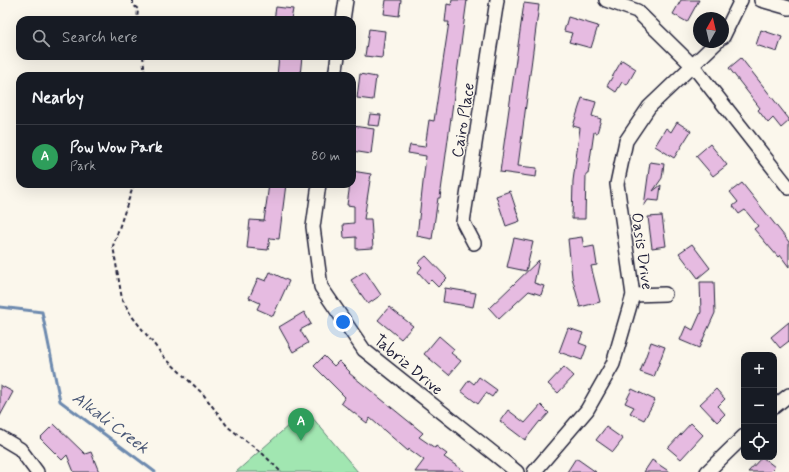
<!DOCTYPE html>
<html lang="en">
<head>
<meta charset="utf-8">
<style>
  :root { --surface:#171b24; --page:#242831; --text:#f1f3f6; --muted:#9ea1a6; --line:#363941; --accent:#db2777 }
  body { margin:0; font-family:Mynerve,sans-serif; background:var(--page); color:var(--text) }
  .controls { position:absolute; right:12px; bottom:12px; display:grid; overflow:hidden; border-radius:8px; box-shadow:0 4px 16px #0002 }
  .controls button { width:36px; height:36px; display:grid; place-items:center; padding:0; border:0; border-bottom:1px solid var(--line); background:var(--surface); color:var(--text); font:20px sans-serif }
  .compass { position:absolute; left:693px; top:12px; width:36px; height:36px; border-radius:50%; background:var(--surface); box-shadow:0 4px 16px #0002; rotate:8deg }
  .you { position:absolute; left:343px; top:322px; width:14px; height:14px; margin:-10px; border:3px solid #fff; border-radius:50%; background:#1a73e8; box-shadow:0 0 0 6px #1a73e833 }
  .badge { display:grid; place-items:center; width:26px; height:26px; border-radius:50%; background:var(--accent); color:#fff; font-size:13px; font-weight:700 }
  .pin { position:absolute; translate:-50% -33px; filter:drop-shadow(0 1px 2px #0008) }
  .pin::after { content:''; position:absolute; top:21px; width:14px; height:12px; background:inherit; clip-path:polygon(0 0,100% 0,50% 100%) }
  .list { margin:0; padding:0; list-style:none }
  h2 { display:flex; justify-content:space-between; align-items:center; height:52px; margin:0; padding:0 16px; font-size:17px }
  h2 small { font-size:13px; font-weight:400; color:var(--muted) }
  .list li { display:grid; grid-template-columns:26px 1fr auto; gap:12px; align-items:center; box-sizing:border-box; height:64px; padding:0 16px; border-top:1px solid var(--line) }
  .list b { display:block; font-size:15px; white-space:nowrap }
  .list p { margin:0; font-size:13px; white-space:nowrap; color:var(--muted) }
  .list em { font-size:13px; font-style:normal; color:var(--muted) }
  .icon { flex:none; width:22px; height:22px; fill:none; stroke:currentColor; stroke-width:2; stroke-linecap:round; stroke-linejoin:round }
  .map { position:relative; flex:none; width:789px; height:472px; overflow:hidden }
  .search { position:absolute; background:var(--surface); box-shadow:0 4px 16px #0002; left:16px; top:16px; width:340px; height:44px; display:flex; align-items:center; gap:10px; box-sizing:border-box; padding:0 14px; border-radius:12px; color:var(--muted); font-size:15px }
  .panel { position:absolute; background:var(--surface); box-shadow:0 4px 16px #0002; left:16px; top:72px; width:340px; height:116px; border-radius:12px }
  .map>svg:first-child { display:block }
  .green { fill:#a1e6b1; stroke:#628476 }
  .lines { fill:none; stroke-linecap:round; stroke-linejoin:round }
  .stream { stroke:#6d8aaf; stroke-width:3 }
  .building { fill:#e6bbe1; stroke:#22223b }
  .street-casing { stroke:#22223b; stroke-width:16 }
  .path { stroke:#22223b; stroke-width:2; stroke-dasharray:4 3; stroke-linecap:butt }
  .street { stroke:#fbf7ec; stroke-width:13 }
  .labels { text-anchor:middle; stroke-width:3; stroke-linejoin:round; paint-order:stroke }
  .street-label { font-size:16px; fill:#22223b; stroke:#fbf7ec }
  .water-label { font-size:17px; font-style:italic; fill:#485675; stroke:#fbf7ec }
</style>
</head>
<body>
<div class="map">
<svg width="789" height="472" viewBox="0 0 789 472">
  <rect width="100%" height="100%" fill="#fbf7ec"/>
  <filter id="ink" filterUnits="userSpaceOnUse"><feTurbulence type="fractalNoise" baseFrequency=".025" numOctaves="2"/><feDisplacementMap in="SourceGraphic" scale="8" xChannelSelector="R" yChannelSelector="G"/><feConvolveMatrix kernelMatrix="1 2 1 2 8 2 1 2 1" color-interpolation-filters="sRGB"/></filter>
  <g filter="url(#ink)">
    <polygon class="green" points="306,410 358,472 236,472"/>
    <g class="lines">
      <polyline class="stream" points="0,307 42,312 60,401 155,472"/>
    </g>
    <g class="building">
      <polygon points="386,0 401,0 399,16 384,14"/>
      <polygon points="452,0 467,0 440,198 438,198 432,239 417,236 426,156 408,153 410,145 425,147 429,120 434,121 449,22 445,22 447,4 451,5"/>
      <polygon points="681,0 699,0 687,22 673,14"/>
      <polygon points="524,3 539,5 518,166 537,168 536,177 500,172"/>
      <polygon points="276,7 293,9 291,20 274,20"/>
      <polygon points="568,17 598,26 591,48 569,42 572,33 564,31"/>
      <polygon points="369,29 385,31 382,58 365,56"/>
      <polygon points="761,30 782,37 777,52 756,45"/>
      <polygon points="279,56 302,56 300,76 277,76"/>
      <polygon points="741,58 789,119 789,121 781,128 773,118 768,123 758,110 760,108 729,68"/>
      <polygon points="622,60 636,69 627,85 622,82 616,92 607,86"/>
      <polygon points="360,74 376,77 373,100 357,98"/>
      <polygon points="582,98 596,102 592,116 601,119 597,133 594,132 588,174 586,174 585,219 572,219 573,181 580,128 573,126"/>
      <polygon points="370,114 381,115 379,126 368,125"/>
      <polygon points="677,122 691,131 674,158 655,146 666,128 671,132"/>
      <polygon points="353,126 374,129 371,154 352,151"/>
      <polygon points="710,144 727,165 713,176 696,156"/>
      <polygon points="650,162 664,164 662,178 653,191 661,185 659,201 648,200 644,206"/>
      <polygon points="352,171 371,174 364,219 371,219 373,248 356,249 356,237 344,238 343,224 354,223 354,206 347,205 350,184 352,184"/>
      <polygon points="742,183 789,242 789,267 780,255 778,257 754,229 758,226 745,210 739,214 733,206 738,202 730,192"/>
      <polygon points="269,184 286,184 279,239 270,238 268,250 247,248 250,220 264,221"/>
      <polygon points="510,191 520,221 506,226 496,196"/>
      <polygon points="662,216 666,246 652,248 648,217"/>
      <polygon points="582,237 584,248 594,246 597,265 591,266 600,302 580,307 572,277 568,239"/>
      <polygon points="514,238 533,242 526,271 507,267"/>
      <polygon points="692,244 710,268 698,278 679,253"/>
      <polygon points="426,256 447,278 438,287 431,280 428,283 418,272 422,267 418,263"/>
      <polygon points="539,260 534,283 544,286 541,295 529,291 499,319 489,308"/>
      <polygon points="365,271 381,295 368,304 351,280"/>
      <polygon points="270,272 289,281 273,316 257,309 260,303 249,298 258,278 266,281"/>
      <polygon points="700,282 714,282 715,313 699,348 680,340 686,326 693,330 701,312"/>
      <polygon points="445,288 476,293 473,307 443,302"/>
      <polygon points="389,307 413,326 401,339 378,320"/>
      <polygon points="304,312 311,324 300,330 308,343 293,352 279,327"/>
      <polygon points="789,322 789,341 780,348 771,337"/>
      <polygon points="568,328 583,333 579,343 587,346 582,360 559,352"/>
      <polygon points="439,336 454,349 451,353 461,361 449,375 424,354"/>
      <polygon points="651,342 665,347 654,377 640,372"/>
      <polygon points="324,356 334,366 339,361 350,372 349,373 423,433 419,437 435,448 436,446 447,454 444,457 465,472 415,472 424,460 409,449 408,451 370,418 367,423 341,403 345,397 314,366"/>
      <polygon points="564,367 574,376 558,393 548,384"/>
      <polygon points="479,377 497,390 492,397 486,393 478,404 461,391 469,380 474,384"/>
      <polygon points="0,385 13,392 0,416"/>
      <polygon points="632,389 655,400 644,420 630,413 634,407 625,403"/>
      <polygon points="716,389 725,399 718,406 725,414 717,422 700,404"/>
      <polygon points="541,405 549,413 541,422 540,421 525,440 500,421 508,410 525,423"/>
      <polygon points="691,423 703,435 681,459 668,448"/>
      <polygon points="54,424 85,454 91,452 99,472 74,472 67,455 62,460 40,438"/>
      <polygon points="606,427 623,439 613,452 596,440"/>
      <polygon points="762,457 775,467 770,472 748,472"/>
      <polygon points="576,458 596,472 567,472"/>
      <polygon points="652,460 670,472 644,472"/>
    </g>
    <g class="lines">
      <defs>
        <g id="street">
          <polyline points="606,0 637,11 694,67 789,188"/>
          <polyline points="761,0 789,8"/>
          <polyline points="343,20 346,0"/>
          <polyline points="723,37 741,0"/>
          <polyline points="335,76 338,56"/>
          <polyline points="319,184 313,227 321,287 364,350 517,472"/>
          <polyline points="474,243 463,222 497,0"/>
          <polyline points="633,295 665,294"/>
          <polyline points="774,407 789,395"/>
          <polyline points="0,437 20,449 37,472"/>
          <polyline points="534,472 587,410 613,364 633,295 617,184 626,141 649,107 717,42"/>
          <polyline points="707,472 744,436"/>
        </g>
      </defs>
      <use href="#street" class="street-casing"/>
      <g class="path">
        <polyline points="133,0 133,5 138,9 137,20"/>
        <polyline points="143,56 145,76"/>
        <polyline points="134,184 113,246 122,299 131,315 164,357 203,394 228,427 263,454 281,472"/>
      </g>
      <use href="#street" class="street"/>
    </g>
  </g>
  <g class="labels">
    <g class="street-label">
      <text transform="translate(462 120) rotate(-81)" y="6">Cairo Place</text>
      <text transform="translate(643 251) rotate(82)" y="6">Oasis Drive</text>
      <text transform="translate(409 364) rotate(40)" y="6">Tabriz Drive</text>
    </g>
    <g class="water-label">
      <text transform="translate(111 422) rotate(37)" y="6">Alkali Creek</text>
    </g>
  </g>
</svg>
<div class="controls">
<button>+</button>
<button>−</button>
<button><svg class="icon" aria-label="locate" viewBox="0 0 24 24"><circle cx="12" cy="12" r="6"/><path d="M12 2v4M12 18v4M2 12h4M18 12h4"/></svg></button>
</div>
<svg class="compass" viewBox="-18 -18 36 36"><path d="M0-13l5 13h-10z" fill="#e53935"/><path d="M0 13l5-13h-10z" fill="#9ea1a6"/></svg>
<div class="you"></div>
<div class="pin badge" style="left:301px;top:441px;background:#2e9e5b">A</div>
<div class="search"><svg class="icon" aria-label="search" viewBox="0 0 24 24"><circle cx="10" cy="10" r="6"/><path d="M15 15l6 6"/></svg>Search here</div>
<section class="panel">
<h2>Nearby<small></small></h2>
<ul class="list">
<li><span class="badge" style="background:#2e9e5b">A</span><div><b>Pow Wow Park</b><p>Park</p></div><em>80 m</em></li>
</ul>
</section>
</div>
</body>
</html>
